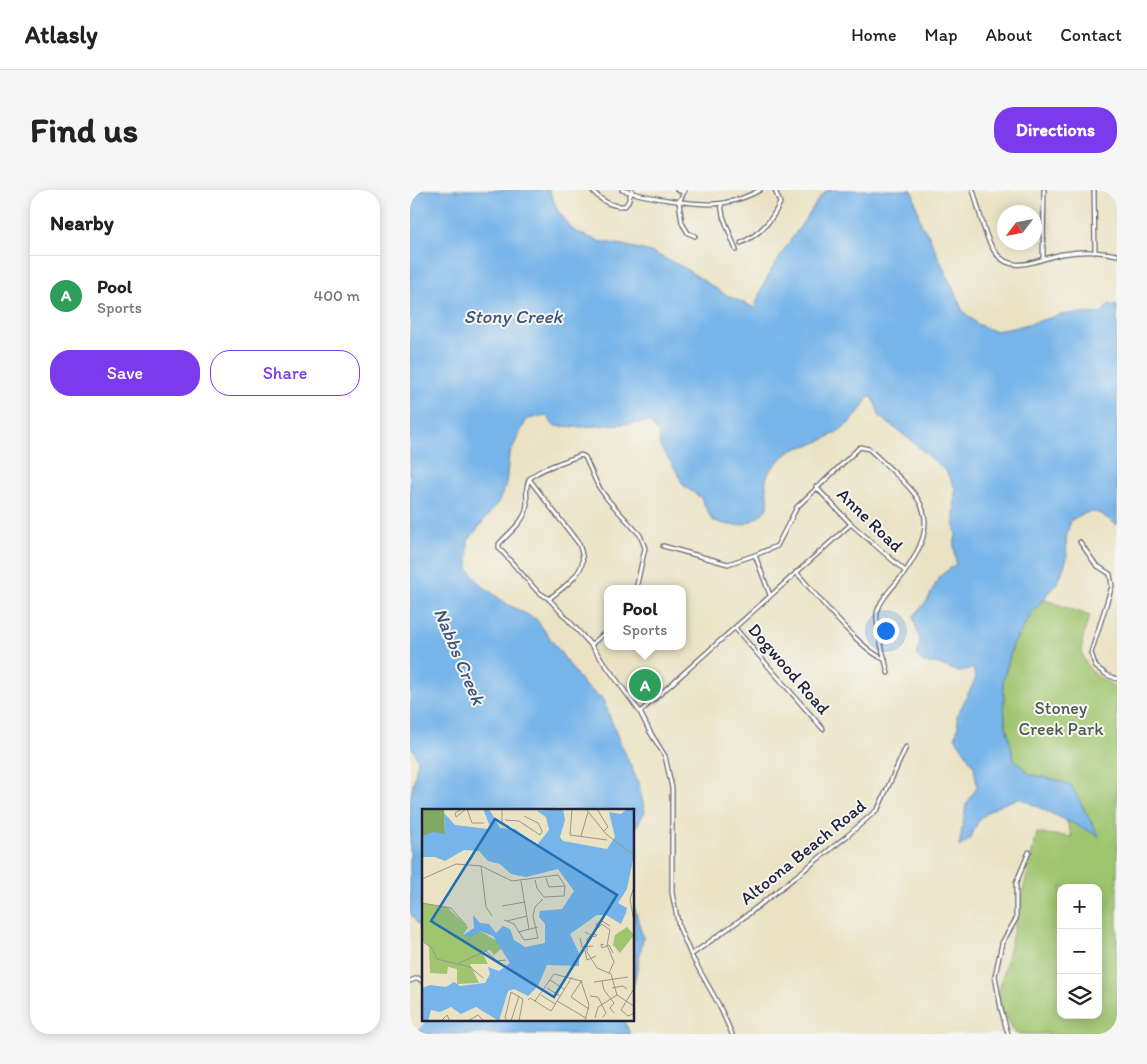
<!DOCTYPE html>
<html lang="en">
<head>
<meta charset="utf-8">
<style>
  :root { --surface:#fff; --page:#f6f6f6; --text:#222; --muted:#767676; --line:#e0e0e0; --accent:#7c3aed }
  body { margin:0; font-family:Itim,sans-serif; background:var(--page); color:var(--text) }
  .controls { position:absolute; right:15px; bottom:15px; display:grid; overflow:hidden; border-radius:10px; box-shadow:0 2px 12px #0003 }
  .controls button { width:45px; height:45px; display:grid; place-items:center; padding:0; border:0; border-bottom:1px solid var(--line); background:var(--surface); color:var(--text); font:25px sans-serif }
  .compass { position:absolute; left:587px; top:15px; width:45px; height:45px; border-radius:50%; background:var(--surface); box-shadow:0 2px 12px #0003; rotate:238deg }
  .you { position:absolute; left:475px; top:440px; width:18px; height:18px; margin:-12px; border:4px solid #fff; border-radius:50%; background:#1a73e8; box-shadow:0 0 0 8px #1a73e833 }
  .badge { display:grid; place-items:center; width:32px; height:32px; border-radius:50%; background:var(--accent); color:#fff; font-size:16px; font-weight:700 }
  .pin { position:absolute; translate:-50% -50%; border:2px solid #fff; box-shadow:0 1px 5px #0006 }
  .popup { position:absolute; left:194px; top:395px; width:82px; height:65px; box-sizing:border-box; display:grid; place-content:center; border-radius:10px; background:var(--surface); filter:drop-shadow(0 1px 4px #0005); font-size:16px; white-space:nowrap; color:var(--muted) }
  .popup b { font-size:19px; color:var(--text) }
  .popup::after { content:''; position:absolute; left:50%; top:100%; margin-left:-10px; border:10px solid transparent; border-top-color:var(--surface) }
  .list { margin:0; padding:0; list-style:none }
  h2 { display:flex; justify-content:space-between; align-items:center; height:65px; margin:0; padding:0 20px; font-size:21px }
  h2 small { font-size:16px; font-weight:400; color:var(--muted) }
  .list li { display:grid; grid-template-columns:32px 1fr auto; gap:15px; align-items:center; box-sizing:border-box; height:80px; padding:0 20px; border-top:1px solid var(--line) }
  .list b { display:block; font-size:19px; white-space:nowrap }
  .list p { margin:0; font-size:16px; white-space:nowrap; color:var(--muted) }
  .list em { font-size:16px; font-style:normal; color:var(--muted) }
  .actions { display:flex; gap:10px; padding:15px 20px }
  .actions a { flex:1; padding:11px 0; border:1px solid var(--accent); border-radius:20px; text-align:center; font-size:18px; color:var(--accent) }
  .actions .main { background:var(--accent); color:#fff }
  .icon { flex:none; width:28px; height:28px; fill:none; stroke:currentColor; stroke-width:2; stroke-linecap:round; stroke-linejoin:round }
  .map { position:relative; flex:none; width:707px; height:844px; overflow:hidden; border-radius:20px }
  header { display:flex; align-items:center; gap:30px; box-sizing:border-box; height:70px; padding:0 25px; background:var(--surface); border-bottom:1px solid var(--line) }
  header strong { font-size:24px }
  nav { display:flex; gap:28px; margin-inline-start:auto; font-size:18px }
  .intro { display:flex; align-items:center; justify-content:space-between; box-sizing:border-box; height:120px; padding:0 30px }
  h1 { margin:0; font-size:35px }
  .button { padding:12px 22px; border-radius:20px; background:var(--accent); color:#fff; font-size:18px; font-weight:700 }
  main { display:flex; gap:30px; padding:0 30px }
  aside { flex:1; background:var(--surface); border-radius:20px; box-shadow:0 2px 12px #0003 }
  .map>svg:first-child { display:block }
  .green { fill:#a0c56f; stroke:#617455; fill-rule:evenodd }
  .water { fill:#76b4e9; stroke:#4c6b92 }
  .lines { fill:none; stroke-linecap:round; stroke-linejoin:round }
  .street-casing { stroke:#68656b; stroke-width:5.5 }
  .street { stroke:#fff; stroke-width:3 }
  .labels { text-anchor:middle; stroke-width:4; stroke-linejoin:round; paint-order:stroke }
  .street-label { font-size:18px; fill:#22223b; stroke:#f6f6f2 }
  .park-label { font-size:18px; fill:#4e5b4d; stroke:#f6f6f2 }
  .water-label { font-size:19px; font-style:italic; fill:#3f5578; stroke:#f6f6f2 }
  .inset-road { fill:none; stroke:#9a958d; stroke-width:1 }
  .view { fill:#1f6fb2; fill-opacity:0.15; stroke:#1f6fb2; stroke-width:2.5 }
  .inset-edge { fill:none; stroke:#22223b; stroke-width:2.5 }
</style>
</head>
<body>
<header>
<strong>Atlasly</strong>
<nav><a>Home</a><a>Map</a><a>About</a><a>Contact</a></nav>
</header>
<div class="intro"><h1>Find us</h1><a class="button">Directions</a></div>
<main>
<aside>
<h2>Nearby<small></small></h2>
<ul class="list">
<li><span class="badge" style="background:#2e9e5b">A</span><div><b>Pool</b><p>Sports</p></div><em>400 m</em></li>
</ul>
<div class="actions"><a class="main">Save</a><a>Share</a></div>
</aside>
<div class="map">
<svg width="707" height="844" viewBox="0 0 707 844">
  <rect width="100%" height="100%" fill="#f6f6f2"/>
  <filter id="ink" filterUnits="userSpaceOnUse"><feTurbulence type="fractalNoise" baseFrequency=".02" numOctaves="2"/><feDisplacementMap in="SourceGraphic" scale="10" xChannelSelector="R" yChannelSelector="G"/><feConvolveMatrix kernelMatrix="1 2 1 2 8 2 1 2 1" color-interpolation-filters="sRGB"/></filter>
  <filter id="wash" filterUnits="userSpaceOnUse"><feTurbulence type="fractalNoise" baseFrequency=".0096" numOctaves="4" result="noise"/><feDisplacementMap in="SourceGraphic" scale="20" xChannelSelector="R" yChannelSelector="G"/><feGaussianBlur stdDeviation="1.12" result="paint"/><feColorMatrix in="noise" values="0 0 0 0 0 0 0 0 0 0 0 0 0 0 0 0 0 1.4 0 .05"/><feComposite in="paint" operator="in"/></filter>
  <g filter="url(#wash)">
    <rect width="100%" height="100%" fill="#eae2c3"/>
    <path class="green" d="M633 409 680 426C664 463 671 480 707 498V844H606L587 810 627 643 662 647 656 629 688 645 643 589 621 585 604 570 595 530 593 491 603 455 622 423ZM651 698H688V825H651Z"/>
    <g class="water">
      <path d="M0 0H139L148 21 164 41 188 51 213 55 241 62 273 77 314 104 345 118C353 83 390 40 409 8L417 0H502L511 34 519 46 553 121 567 134 584 141 604 138 650 125 672 123 691 124 699 114 707 116V335C686 320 683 317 660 331L656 349 657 368 649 390 622 423 603 454 593 491 595 530 604 570 621 585 643 589 661 595 689 646 609 608C596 613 576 619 568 632 560 646 565 647 549 657L556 615 567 597 564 576 545 547 548 537 547 526 566 488 563 478 549 482 526 473H513L507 466 510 450 503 427 517 411 530 386 546 374 544 355 546 345 544 332 545 298 536 281 498 248 470 227 463 208 458 206C447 230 432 241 408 252 393 258 385 255 371 269 367 273 360 279 358 284 349 305 373 312 343 330 328 339 317 335 302 330L291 308 274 296 263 275 250 257 249 244 240 232 171 237 144 236 137 226 117 229 99 265 96 294 89 311 58 351V378L71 395 97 414 126 429 174 495 193 509 206 543 228 592 235 622 224 640V620H14V743L0 723V611L8 570 0 553Z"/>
      <polygon points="224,716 233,748 224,794"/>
      <polygon points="17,830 214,830 220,844 6,844"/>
    </g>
  </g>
  <g filter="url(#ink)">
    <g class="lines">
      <defs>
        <g id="street">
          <path d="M182 0C190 10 201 17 215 16L218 12 222 0"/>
          <path d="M212 0C234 7 291 17 313 13 326 11 339 6 350 0"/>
          <polyline points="267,0 274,2"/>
          <polyline points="275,0 269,12 272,33 278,43 285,46"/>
          <path d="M563 0C569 18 574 47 585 62 603 87 631 67 653 64 673 61 687 61 707 65"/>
          <polyline points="684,0 685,61"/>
          <polyline points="311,14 313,26 326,60"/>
          <path d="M331 53C350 44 361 32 370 13L365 0"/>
          <polyline points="633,69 634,0"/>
          <path d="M119 289 169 354C171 360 174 367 172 374 168 388 150 400 139 409"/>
          <polyline points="406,297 441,334 495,381"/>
          <polyline points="670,352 686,375 700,384 702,396 681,463 686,477 697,485 707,489"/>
          <path d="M253 356 318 374 345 365 367 356 387 317 450 257 459 259C506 304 539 320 493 385 484 396 470 409 467 423 465 436 475 469 478 483"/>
          <polyline points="345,365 360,405"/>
          <path d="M386 382C404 402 452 463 475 469"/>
          <path d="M226 399 235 358 230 345 198 310 188 296 175 267 171 265C160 270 124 280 119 290 115 297 117 306 117 313 117 331 99 342 89 354V358L127 401 139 409 181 455 230 522 240 542 255 566 262 598V703L269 737 281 765 309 815 322 844"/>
          <polyline points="325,438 413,539"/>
          <polyline points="181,455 198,440"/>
          <polyline points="230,522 441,334"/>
          <polyline points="281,765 337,725 437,646 468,619 496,557"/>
          <polyline points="0,791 8,788 13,792"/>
          <polyline points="598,844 591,819 585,786 592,753 606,729 606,693 619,662"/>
        </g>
      </defs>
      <use href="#street" class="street-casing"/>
      <use href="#street" class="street"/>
    </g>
  </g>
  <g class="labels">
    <g class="street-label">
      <text transform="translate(460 330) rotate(44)" y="6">Anne Road</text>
      <text transform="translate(379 479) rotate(49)" y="6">Dogwood Road</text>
      <text transform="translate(393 662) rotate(-39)" y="6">Altoona Beach Road</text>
    </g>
    <g class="park-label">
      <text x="651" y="524">Stoney<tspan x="651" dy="21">Creek Park</tspan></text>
    </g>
    <g class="water-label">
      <text x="103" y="133">Stony Creek</text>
      <text transform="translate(50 466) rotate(67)" y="7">Nabbs Creek</text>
    </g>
  </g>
  <g transform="translate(12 619)">
    <rect width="212" height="212" fill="#eae2c3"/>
    <path d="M0 94 25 98 46 118 41 126 58 122 75 132 79 140 72 146 68 141 60 143 66 155H48L57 174 35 175V160L26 158 25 165 8 164 7 137 0 131ZM205 118 212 126 198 144 191 136 193 126Z" fill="#a0c56f"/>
    <path d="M0 0H22L23 26 0 27Z" fill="#80aa62"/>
    <path d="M61 0H67L78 19 93 20 115 36 127 21 124 8 115 2 141 0 143 11 138 28 141 32 185 40 193 28 187 3 199 5 205 0H212V46L205 80 196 94 205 99 204 104 199 115 184 106H175L148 125 157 144V157L125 156 116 177 106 187 92 180 86 182 77 212 54 198 39 205 29 198 18 203 9 201 6 212H0V179L8 176 24 178 32 173 38 177 63 174 68 165 66 158 77 162 88 154 71 127 58 122 50 128 40 127 52 119 51 106 58 114 67 115 74 124 81 117 88 120 92 131 103 138 123 134V115L117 108 118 102 140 100 152 82 136 60 104 68 89 65 78 55 66 52 57 42 42 41 23 52 13 48H0V27L11 23 23 25 22 4 33 16 66 20 68 17Z" fill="#76b4e9"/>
    <path class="inset-road" d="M40 0 33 4 34 8 44 0M45 0 50 14H62M150 0 148 26 185 31M164 0 184 25 213 47M175 0 186 18 182 22M83 11 97 12 118 26 120 22 116 14 102 7M80 16V0M159 27 166 3M59 57 64 98 70 107M124 69 127 78 143 77M0 70 34 55 59 57 90 72 136 66 143 77 142 87 122 88 115 79 113 71M99 72 107 120M213 75 208 90 213 118M0 94 29 99 44 116M80 97 103 93M82 111 92 115 102 131 116 129 111 107 113 98 121 90M85 112 105 107M175 118 174 115 180 112 188 117M96 123 116 118M163 123 173 128 175 126 170 125M158 129 160 138 171 137M0 132 10 139 15 150 48 158 61 169M182 136 179 135 180 139 187 136 191 144M163 141 165 151 174 147M37 154 64 142 75 152 84 151M187 164 192 153 185 136 188 121 180 115 165 130V143L175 159 189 165 195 186 213 198M128 171 142 180M160 171 149 188 167 200M180 172 182 181 192 194 188 199 192 204M172 173 206 168M213 178 199 201 206 207 213 204M125 179 138 187M190 179 201 177 205 180M119 186 133 195M168 187 176 188 184 204 181 208M106 191 108 189 129 202 150 168M113 192 132 165 159 172 167 196 163 212M135 192 164 209M173 209 176 198 195 186M19 212 25 206 28 212M46 212 56 206 62 212M86 212 83 209 89 183 101 190 97 212M89 212 97 187"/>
    <path class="view" d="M73 10 195 86 132 188 9 112Z"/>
    <rect width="212" height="212" class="inset-edge"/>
  </g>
</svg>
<div class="controls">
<button>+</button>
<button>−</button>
<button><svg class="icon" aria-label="layers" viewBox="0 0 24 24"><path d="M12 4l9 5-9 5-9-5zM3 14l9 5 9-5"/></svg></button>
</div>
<svg class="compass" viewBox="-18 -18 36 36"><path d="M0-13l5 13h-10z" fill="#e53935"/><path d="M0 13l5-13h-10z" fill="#767676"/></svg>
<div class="you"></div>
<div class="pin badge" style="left:235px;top:495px;background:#2e9e5b">A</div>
<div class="popup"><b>Pool</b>Sports</div>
</div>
</main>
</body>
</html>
